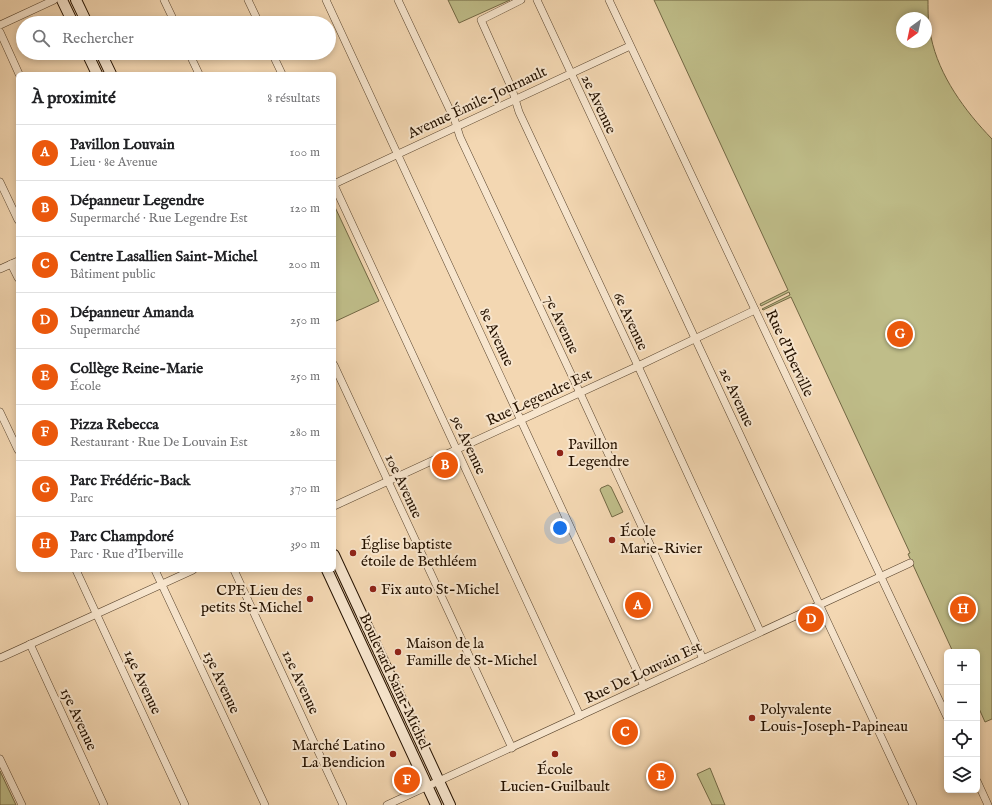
<!DOCTYPE html>
<html lang="fr">
<head>
<meta charset="utf-8">
<style>
  :root { --surface:#fff; --page:#f6f6f6; --text:#202124; --muted:#757577; --line:#e0e0e0; --accent:#ea580c }
  body { margin:0; font-family:"IM FELL English",serif; background:var(--page); color:var(--text) }
  .controls { position:absolute; right:12px; bottom:12px; display:grid; overflow:hidden; border-radius:6px; box-shadow:0 2px 6px #0003 }
  .controls button { width:36px; height:36px; display:grid; place-items:center; padding:0; border:0; border-bottom:1px solid var(--line); background:var(--surface); color:var(--text); font:20px sans-serif }
  .compass { position:absolute; left:896px; top:12px; width:36px; height:36px; border-radius:50%; background:var(--surface); box-shadow:0 2px 6px #0003; rotate:213deg }
  .you { position:absolute; left:560px; top:528px; width:14px; height:14px; margin:-10px; border:3px solid #fff; border-radius:50%; background:#1a73e8; box-shadow:0 0 0 6px #1a73e833 }
  .badge { display:grid; place-items:center; width:26px; height:26px; border-radius:50%; background:var(--accent); color:#fff; font-size:13px; font-weight:700 }
  .pin { position:absolute; translate:-50% -50%; border:2px solid #fff; box-shadow:0 1px 4px #0006 }
  .list { margin:0; padding:0; list-style:none }
  h2 { display:flex; justify-content:space-between; align-items:center; height:52px; margin:0; padding:0 16px; font-size:17px }
  h2 small { font-size:13px; font-weight:400; color:var(--muted) }
  .list li { display:grid; grid-template-columns:26px 1fr auto; gap:12px; align-items:center; box-sizing:border-box; height:56px; padding:0 16px; border-top:1px solid var(--line) }
  .list b { display:block; font-size:15px; white-space:nowrap }
  .list p { margin:0; font-size:13px; white-space:nowrap; color:var(--muted) }
  .list em { font-size:13px; font-style:normal; color:var(--muted) }
  .icon { flex:none; width:22px; height:22px; fill:none; stroke:currentColor; stroke-width:2; stroke-linecap:round; stroke-linejoin:round }
  .map { position:relative; flex:none; width:992px; height:805px; overflow:hidden }
  .search { position:absolute; background:var(--surface); box-shadow:0 2px 6px #0003; left:16px; top:16px; width:320px; height:44px; display:flex; align-items:center; gap:10px; box-sizing:border-box; padding:0 14px; border-radius:22px; color:var(--muted); font-size:15px }
  .panel { position:absolute; background:var(--surface); box-shadow:0 2px 6px #0003; left:16px; top:72px; width:320px; height:500px; border-radius:6px }
  .map>svg:first-child { display:block }
  .green { fill:#bfbd89; stroke:#726844; fill-rule:evenodd }
  .lines { fill:none; stroke-linecap:round; stroke-linejoin:round }
  .street-casing { stroke:#58432c; stroke-width:8 }
  .secondary-casing { stroke:#251200; stroke-width:12 }
  .street { stroke:#f7e5cd; stroke-width:7 }
  .secondary { stroke:#f7e5cd; stroke-width:10 }
  .poi-dot { fill:#8f2418; stroke:#f7e5cd; stroke-width:1.5 }
  .labels { text-anchor:middle; stroke-width:4; stroke-linejoin:round; paint-order:stroke }
  .street-label { font-size:15px; fill:#251200; stroke:#f7e5cd }
  .poi-label { font-size:15px; fill:#251200; stroke:#f7e5cd; text-anchor:start }
</style>
</head>
<body>
<div class="map">
<svg width="992" height="805" viewBox="0 0 992 805">
  <rect width="100%" height="100%" fill="#f3d7b2"/>
  <filter id="stains"><feTurbulence type="fractalNoise" baseFrequency=".005" numOctaves="4"/><feColorMatrix values="0 0 0 0 .2 0 0 0 0 .09 0 0 0 0 .02 0 0 0 .5 -.17"/></filter>
  <radialGradient id="worn" r=".72"><stop offset=".6" stop-color="#630" stop-opacity="0"/><stop offset="1" stop-color="#630" stop-opacity=".3"/></radialGradient>
  <g class="green">
    <polygon points="448,0 510,0 459,23"/>
    <path d="M654 0H928C928 12 928 25 931 37 939 76 965 111 992 139V719L985 722 977 704V652H953L908 554 910 553 791 297 763 310 762 309 790 295 789 292 761 306 760 304 788 290ZM902 18H926V42H902Z"/>
    <polygon points="334,205 379,301 334,322"/>
    <polygon points="608,485 611,487 623,512 612,517 600,490 601,488"/>
    <polygon points="710,768 725,805 712,805 697,774"/>
    <polygon points="0,771 16,805 0,805"/>
  </g>
  <g class="lines">
    <defs>
      <g id="street">
        <polyline points="164,0 175,23"/>
        <polyline points="248,0 259,23"/>
        <polyline points="326,0 644,686"/>
        <polyline points="398,0 455,121 460,137 580,393 703,659"/>
        <polyline points="521,0 481,20 512,89 519,112 638,366 760,631"/>
        <polyline points="537,0 913,805"/>
        <polyline points="609,0 947,717"/>
        <polyline points="0,25 54,0"/>
        <polyline points="0,32 19,74"/>
        <polyline points="189,53 199,74"/>
        <polyline points="272,53 282,74"/>
        <polyline points="0,182 18,220"/>
        <polyline points="334,184 630,46"/>
        <polyline points="334,185 580,716"/>
        <polyline points="11,264 18,278"/>
        <polyline points="0,269 18,261"/>
        <polyline points="334,365 512,748"/>
        <polyline points="0,412 18,450"/>
        <polyline points="334,506 638,366 755,310"/>
        <polyline points="76,570 185,805"/>
        <polyline points="155,570 265,805"/>
        <polyline points="234,570 343,805"/>
        <polyline points="30,644 104,805"/>
        <polyline points="0,658 193,570"/>
        <polyline points="0,759 22,805"/>
        <polyline points="977,781 988,805"/>
        <polyline points="387,805 910,563"/>
      </g>
      <g id="secondary">
        <polyline points="62,0 73,23"/>
        <polyline points="76,0 87,23"/>
        <polyline points="87,53 97,74"/>
        <polyline points="101,53 111,74"/>
        <polyline points="334,555 450,805"/>
        <polyline points="327,570 436,805"/>
      </g>
    </defs>
    <use href="#street" class="street-casing"/>
    <use href="#secondary" class="secondary-casing"/>
    <use href="#street" class="street"/>
    <use href="#secondary" class="secondary"/>
  </g>
  <g class="poi-dot">
    <circle cx="560" cy="453" r="4"/>
    <circle cx="612" cy="540" r="4"/>
    <circle cx="353" cy="553" r="4"/>
    <circle cx="373" cy="589" r="4"/>
    <circle cx="310" cy="599" r="4"/>
    <circle cx="398" cy="652" r="4"/>
    <circle cx="752" cy="718" r="4"/>
    <circle cx="393" cy="754" r="4"/>
    <circle cx="555" cy="754" r="4"/>
  </g>
  <g class="labels">
    <g class="street-label">
      <text transform="translate(477 102) rotate(-25)" y="5">Avenue Émile-Journault</text>
      <text transform="translate(599 104) rotate(65)" y="5">2e Avenue</text>
      <text transform="translate(631 321) rotate(65)" y="5">6e Avenue</text>
      <text transform="translate(562 324) rotate(65)" y="5">7e Avenue</text>
      <text transform="translate(497 337) rotate(65)" y="5">8e Avenue</text>
      <text transform="translate(790 353) rotate(65)" y="5">Rue d'Iberville</text>
      <text transform="translate(539 397) rotate(-25)" y="5">Rue Legendre Est</text>
      <text transform="translate(737 397) rotate(65)" y="5">2e Avenue</text>
      <text transform="translate(469 445) rotate(65)" y="5">9e Avenue</text>
      <text transform="translate(404 486) rotate(65)" y="5">10e Avenue</text>
      <text transform="translate(643 672) rotate(-25)" y="5">Rue De Louvain Est</text>
      <text transform="translate(395 681) rotate(65)" y="5">Boulevard Saint-Michel</text>
      <text transform="translate(143 682) rotate(65)" y="5">14e Avenue</text>
      <text transform="translate(222 682) rotate(65)" y="5">13e Avenue</text>
      <text transform="translate(301 682) rotate(65)" y="5">12e Avenue</text>
      <text transform="translate(79 719) rotate(65)" y="5">15e Avenue</text>
    </g>
    <g class="poi-label">
      <text x="568" y="449">Pavillon<tspan x="568" dy="17">Legendre</tspan></text>
      <text x="620" y="536">École<tspan x="620" dy="17">Marie-Rivier</tspan></text>
      <text x="361" y="549">Église baptiste<tspan x="361" dy="17">étoile de Bethléem</tspan></text>
      <text x="381" y="594">Fix auto St-Michel</text>
      <text x="302" y="595" text-anchor="end">CPE Lieu des<tspan x="302" dy="17">petits St-Michel</tspan></text>
      <text x="406" y="648">Maison de la<tspan x="406" dy="17">Famille de St-Michel</tspan></text>
      <text x="760" y="714">Polyvalente<tspan x="760" dy="17">Louis-Joseph-Papineau</tspan></text>
      <text x="385" y="750" text-anchor="end">Marché Latino<tspan x="385" dy="17">La Bendicion</tspan></text>
      <text x="555" y="774" text-anchor="middle">École<tspan x="555" dy="17">Lucien-Guilbault</tspan></text>
    </g>
  </g>
  <rect width="100%" height="100%" filter="url(#stains)"/>
  <rect width="100%" height="100%" fill="url(#worn)"/>
</svg>
<div class="controls">
<button>+</button>
<button>−</button>
<button><svg class="icon" aria-label="locate" viewBox="0 0 24 24"><circle cx="12" cy="12" r="6"/><path d="M12 2v4M12 18v4M2 12h4M18 12h4"/></svg></button>
<button><svg class="icon" aria-label="layers" viewBox="0 0 24 24"><path d="M12 4l9 5-9 5-9-5zM3 14l9 5 9-5"/></svg></button>
</div>
<svg class="compass" viewBox="-18 -18 36 36"><path d="M0-13l5 13h-10z" fill="#e53935"/><path d="M0 13l5-13h-10z" fill="#757577"/></svg>
<div class="you"></div>
<div class="pin badge" style="left:638px;top:605px">A</div>
<div class="pin badge" style="left:445px;top:465px">B</div>
<div class="pin badge" style="left:625px;top:732px">C</div>
<div class="pin badge" style="left:811px;top:619px">D</div>
<div class="pin badge" style="left:661px;top:776px">E</div>
<div class="pin badge" style="left:407px;top:780px">F</div>
<div class="pin badge" style="left:900px;top:334px">G</div>
<div class="pin badge" style="left:963px;top:609px">H</div>
<div class="search"><svg class="icon" aria-label="search" viewBox="0 0 24 24"><circle cx="10" cy="10" r="6"/><path d="M15 15l6 6"/></svg>Rechercher</div>
<section class="panel">
<h2>À proximité<small>8 résultats</small></h2>
<ul class="list">
<li><span class="badge">A</span><div><b>Pavillon Louvain</b><p>Lieu · 8e Avenue</p></div><em>100 m</em></li>
<li><span class="badge">B</span><div><b>Dépanneur Legendre</b><p>Supermarché · Rue Legendre Est</p></div><em>120 m</em></li>
<li><span class="badge">C</span><div><b>Centre Lasallien Saint-Michel</b><p>Bâtiment public</p></div><em>200 m</em></li>
<li><span class="badge">D</span><div><b>Dépanneur Amanda</b><p>Supermarché</p></div><em>250 m</em></li>
<li><span class="badge">E</span><div><b>Collège Reine-Marie</b><p>École</p></div><em>250 m</em></li>
<li><span class="badge">F</span><div><b>Pizza Rebecca</b><p>Restaurant · Rue De Louvain Est</p></div><em>280 m</em></li>
<li><span class="badge">G</span><div><b>Parc Frédéric-Back</b><p>Parc</p></div><em>370 m</em></li>
<li><span class="badge">H</span><div><b>Parc Champdoré</b><p>Parc · Rue d'Iberville</p></div><em>390 m</em></li>
</ul>
</section>
</div>
</body>
</html>
